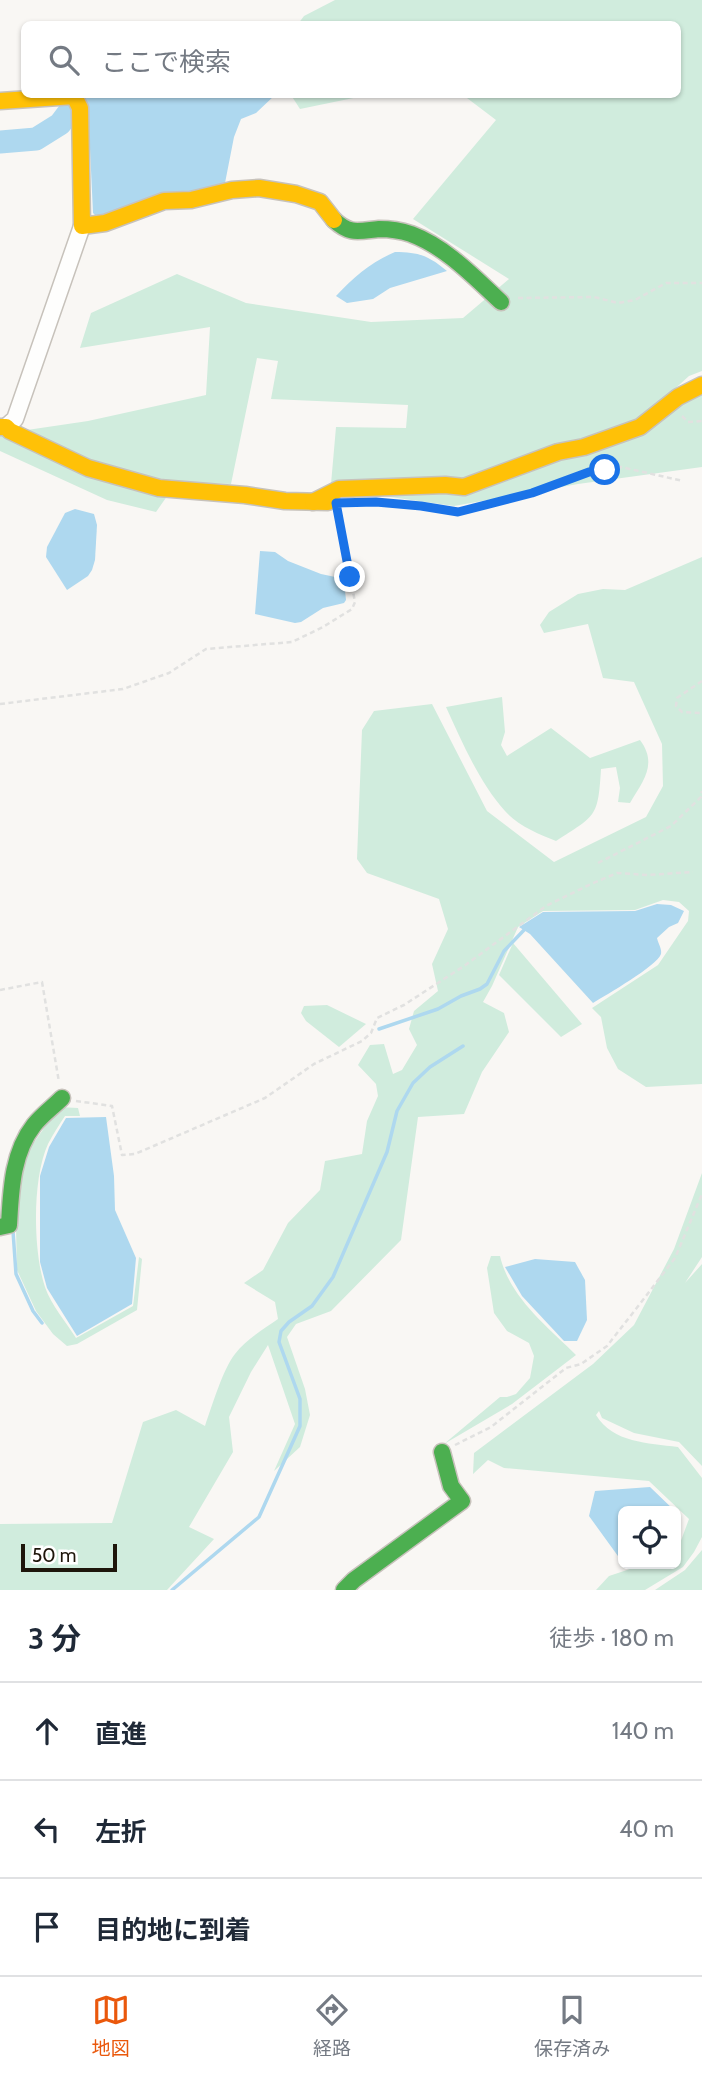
<!DOCTYPE html>
<html lang="ja">
<head>
<meta charset="utf-8">
<style>
  :root { --surface:#fff; --page:#f6f6f7; --text:#1f2937; --muted:#747a83; --line:#e0e1e3; --accent:#ea580c }
  body { margin:0; font-family:Cabin,"Noto Sans JP",sans-serif; background:var(--page); color:var(--text) }
  .controls { position:absolute; right:21px; bottom:21px; display:grid; overflow:hidden; border-radius:10px; box-shadow:0 2px 5px #0004 }
  .controls button { width:63px; height:63px; display:grid; place-items:center; padding:0; border:0; border-bottom:2px solid var(--line); background:var(--surface); color:var(--text); font:35px sans-serif }
  .scale { position:absolute; left:21px; bottom:18px; width:96px; box-sizing:border-box; padding-left:7px; border:4px solid #1e160b; border-top:0; font-size:19px; line-height:24px; white-space:nowrap; color:#1e160b; -webkit-text-stroke:5px #fff; paint-order:stroke }
  .stop { position:absolute; width:21px; height:21px; margin:-16px; border:5px solid #1a73e8; border-radius:50%; background:#fff }
  .stop.end { background:#1a73e8; border-color:#fff; box-shadow:0 2px 7px #0008 }
  .list { margin:0; padding:0; list-style:none }
  h2 { display:flex; justify-content:space-between; align-items:center; height:91px; margin:0; padding:0 28px; font-size:30px }
  h2 small { font-size:23px; font-weight:400; color:var(--muted) }
  .list li { display:grid; grid-template-columns:46px 1fr auto; gap:21px; align-items:center; box-sizing:border-box; height:98px; padding:0 28px; border-top:2px solid var(--line) }
  .list b { display:block; font-size:26px; white-space:nowrap }
  .list em { font-size:23px; font-style:normal; color:var(--muted) }
  .icon { flex:none; width:38px; height:38px; fill:none; stroke:currentColor; stroke-width:2; stroke-linecap:round; stroke-linejoin:round }
  .map { position:relative; flex:none; width:702px; height:1590px; overflow:hidden }
  .search { position:absolute; background:var(--surface); box-shadow:0 2px 5px #0004; left:21px; right:21px; top:21px; height:77px; display:flex; align-items:center; gap:18px; box-sizing:border-box; padding:0 24px; border-radius:10px; color:var(--muted); font-size:26px }
  .sheet { height:385px; background:var(--surface) }
  nav { display:flex; justify-content:space-around; align-items:center; box-sizing:border-box; height:98px; border-top:2px solid var(--line); background:var(--surface); font-size:19px; color:var(--muted) }
  nav a { display:grid; justify-items:center; gap:4px }
  nav .on { color:var(--accent) }
  .map>svg:first-child { display:block }
  .green { fill:#d0ecdd }
  .water { fill:#aed8ef }
  .lines { fill:none; stroke-linecap:round; stroke-linejoin:round }
  .stream { stroke:#aed8ef; stroke-width:3.5 }
  .river { stroke:#aed8ef; stroke-width:23 }
  .street-casing { stroke:#c7c2bb; stroke-width:19 }
  .fast-casing { stroke:#c7c2bb; stroke-width:19 }
  .slow-casing { stroke:#c7c2bb; stroke-width:19 }
  .path { stroke:#e1e1e0; stroke-width:2.5; stroke-dasharray:5 3.5; stroke-linecap:butt }
  .street { stroke:#fefefd; stroke-width:16 }
  .fast { stroke:#4caf50; stroke-width:16 }
  .slow { stroke:#ffc107; stroke-width:16 }
  .route { stroke:#1a73e8; stroke-width:9 }
</style>
</head>
<body>
<div class="map">
<svg width="702" height="1590" viewBox="0 0 702 1590">
  <rect width="100%" height="100%" fill="#f9f7f4"/>
  <g class="green">
    <polygon points="335,0 702,0 702,371 689,376 638,422 463,482 331,484 336,427 406,428 408,405 271,399 278,361 257,358 231,484 177,482 156,512 107,500 0,451 0,434 88,421 206,395 210,327 80,348 91,313 177,274 246,303 371,322 463,318 509,279 413,219 496,120 463,95 678,94 678,24 298,24 304,16"/>
    <polygon points="291,95 368,95 300,109"/>
    <polygon points="702,394 702,467 578,484 454,506 362,493 467,492"/>
    <path d="M702 557V1084L646 1087 618 1069 607 1048 601 1017 592 1008 658 965 688 921 689 911 679 902 663 900 635 910 543 911 518 927 492 986 483 1002 504 1013 509 1032 482 1072 464 1114 418 1117 401 1240 331 1311 296 1324 287 1337 305 1389 310 1415 300 1447 274 1471 295 1424 268 1345 251 1372 229 1417 233 1452 189 1527 214 1539 167 1590H0V1524L112 1523 143 1422 176 1410 205 1426C212 1406 223 1369 235 1354 246 1339 264 1329 278 1319L275 1302 244 1283 263 1270 288 1223 320 1190 325 1161 362 1154 367 1121 378 1096 376 1084 358 1065 370 1045 384 1044 393 1074 402 1070 417 1045 409 1029 414 1011 438 991 432 964 448 929 439 899 367 873 357 859 362 730 374 711 432 704 487 811 554 862 646 817 663 786 662 744 634 682 603 678 588 624 544 633 540 625 549 612 578 594 603 589 625 590Z"/>
    <path d="M502 697 505 732 501 745 507 756 551 728 590 758 640 740C658 764 643 781 630 803L618 802 620 788 616 767 601 769C598 818 596 815 556 841 539 834 518 826 505 811 479 782 462 742 446 707Z"/>
    <polygon points="513,943 582,1024 561,1037 499,975"/>
    <polygon points="327,1005 366,1024 339,1047 306,1021 301,1013 304,1006"/>
    <path d="M59 1107 78 1108 80 1116H65C59 1125 53 1134 48 1144 32 1179 33 1251 45 1287 51 1305 66 1322 76 1338L133 1306 139 1257 142 1259 137 1310 77 1344 67 1346 53 1334 36 1311 17 1270 16 1229 25 1155Z"/>
    <path d="M702 1173V1257L685 1283 702 1264V1466L679 1442 634 1433 602 1418 599 1411 596 1415C613 1443 648 1443 678 1447L702 1478V1537L694 1552 683 1567 645 1590H596L609 1576 645 1564H676V1554L689 1519 649 1481 504 1468 488 1460 473 1474 474 1453 593 1364 634 1325 674 1249Z"/>
    <path d="M491 1256H500C510 1298 547 1326 576 1355L512 1404 444 1444 500 1397H507L516 1394 530 1378 534 1356 529 1343 507 1331 494 1313 487 1268Z"/>
    <polygon points="702,1550 702,1590 655,1590 685,1570"/>
  </g>
  <g class="water">
    <polygon points="108,95 275,95 256,113 241,119 234,137 225,183 96,216 93,213 88,106"/>
    <path d="M395 252C419 252 429 256 447 271L390 288 373 299 347 303 336 296C354 277 371 262 395 252Z"/>
    <polygon points="75,509 94,514 97,525 95,560 92,570 88,576 67,590 46,557 47,547 65,513"/>
    <polygon points="260,551 275,552 288,561 321,574 340,578 344,581 346,600 344,603 323,608 301,622 295,623 255,614"/>
    <path d="M657 904 671 905 684 911 678 923 669 927 657 938C658 943 662 949 661 954 657 966 606 995 593 1003L530 934 519 927 543 912 635 911Z"/>
    <polygon points="106,1117 114,1176 115,1210 136,1258 132,1304 77,1336 47,1288 40,1262 40,1176 49,1147 66,1118"/>
    <polygon points="535,1259 575,1262 585,1280 587,1320 577,1341 564,1341 522,1296 505,1267"/>
    <polygon points="650,1487 675,1511 623,1511 623,1563 589,1516 595,1491"/>
  </g>
  <g class="lines">
    <g class="stream">
      <polyline points="379,1029 438,1009 461,996 480,989 487,984 504,951 525,929"/>
      <polyline points="13,1231 16,1274 33,1311 42,1323"/>
      <polyline points="172,1590 259,1517 300,1426 300,1399 279,1342 281,1331 289,1322 312,1306 333,1277 387,1152 397,1111 413,1083 430,1067 463,1046"/>
    </g>
    <polyline class="river" points="0,142 36,139 60,124 72,108 100,94"/>
    <defs>
      <polyline id="street" points="6,427 15,419 82,226"/>
      <g id="fast">
        <path d="M334 220C350 235 358 231 379 229 388 229 402 231 411 234 446 247 474 277 501 302"/>
        <path d="M0 1227 9 1225C11 1191 12 1153 34 1125 42 1115 53 1107 62 1098"/>
        <polyline points="344,1590 354,1580 462,1501 451,1486 442,1452"/>
      </g>
      <g id="slow">
        <polyline points="0,101 74,96 80,108 82,226 105,223 164,201 191,200 232,190 259,188 296,194 320,202 334,220"/>
        <polyline points="0,427 6,427 10,431 88,468 159,488 245,495 285,501 328,502"/>
        <polyline points="313,502 339,489 445,485 464,487 558,452 584,447 640,427 678,397 702,385"/>
      </g>
    </defs>
    <use href="#street" class="street-casing"/>
    <use href="#fast" class="fast-casing"/>
    <use href="#slow" class="slow-casing"/>
    <g class="path">
      <polyline points="518,298 594,297 618,303 635,300 666,283 702,283"/>
      <polyline points="682,416 688,422 702,421"/>
      <polyline points="403,505 458,512 532,493 589,472 621,467 683,481"/>
      <polyline points="702,681 677,698 676,706 682,712 702,713"/>
      <polyline points="0,704 123,689 169,673 206,649 292,642 323,627 352,609 355,602 338,513"/>
      <polyline points="598,863 671,826 701,797 702,791"/>
      <polyline points="0,990 42,982 59,1082"/>
      <polyline points="76,1101 112,1106 122,1155 135,1154 265,1098 314,1064 362,1041 371,1033 377,1018 404,1005 464,966 546,906 591,884 617,873 647,875 693,872"/>
      <polyline points="455,1445 491,1427 566,1368 581,1364 607,1346 646,1296 675,1258 702,1194"/>
    </g>
    <use href="#street" class="street"/>
    <use href="#fast" class="fast"/>
    <use href="#slow" class="slow"/>
  </g>
  <g class="lines">
    <polyline class="route" points="350,577 336,503 376,502 421,506 458,512 532,493 589,472 605,470"/>
  </g>
</svg>
<div class="controls">
<button><svg class="icon" aria-label="locate" viewBox="0 0 24 24"><circle cx="12" cy="12" r="6"/><path d="M12 2v4M12 18v4M2 12h4M18 12h4"/></svg></button>
</div>
<div class="scale">50 m</div>
<div class="stop" style="left:605px;top:470px"></div>
<div class="stop end" style="left:350px;top:577px"></div>
<div class="search"><svg class="icon" aria-label="search" viewBox="0 0 24 24"><circle cx="10" cy="10" r="6"/><path d="M15 15l6 6"/></svg>ここで検索</div>
</div>
<section class="sheet">
<h2>3 分<small>徒歩 · 180 m</small></h2>
<ul class="list">
<li><svg class="icon" aria-label="ahead" viewBox="0 0 24 24"><path d="M12 20V5M6 11l6-6 6 6"/></svg><div><b>直進</b></div><em>140 m</em></li>
<li><svg class="icon" aria-label="left" viewBox="0 0 24 24"><path d="M17 20v-9H6M10 6l-5 5 5 5"/></svg><div><b>左折</b></div><em>40 m</em></li>
<li><svg class="icon" aria-label="arrive" viewBox="0 0 24 24"><path d="M6 21V4h12l-3 4 3 4H6"/></svg><div><b>目的地に到着</b></div></li>
</ul>
</section>
<nav>
<a class="on"><svg class="icon" aria-label="map" viewBox="0 0 24 24"><path d="M3 6l6-2 6 2 6-2v14l-6 2-6-2-6 2zM9 4v14M15 6v14"/></svg>地図</a>
<a><svg class="icon" aria-label="directions" viewBox="0 0 24 24"><path d="M12 3l9 9-9 9-9-9zM9 14v-3h6M13 9l2 2-2 2"/></svg>経路</a>
<a><svg class="icon" aria-label="saved" viewBox="0 0 24 24"><path d="M7 4h10v16l-5-4-5 4z"/></svg>保存済み</a>
</nav>
</body>
</html>
